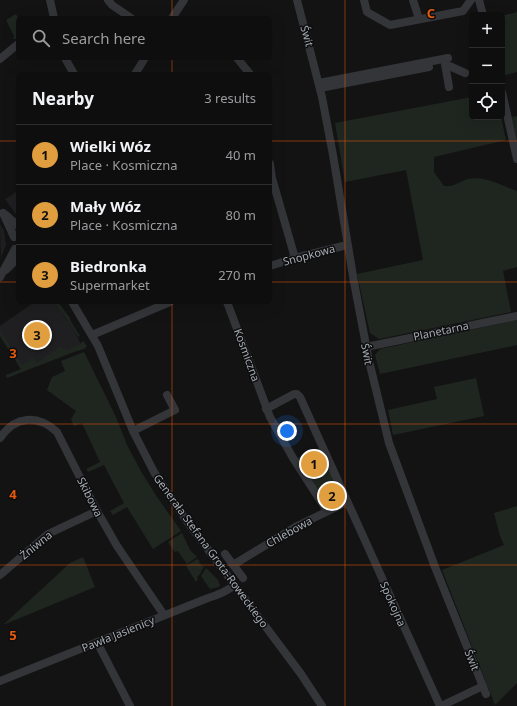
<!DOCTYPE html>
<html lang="en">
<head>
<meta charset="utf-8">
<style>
  :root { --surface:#0e0e0f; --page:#171718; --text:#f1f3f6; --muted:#9b9c9e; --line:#2e2e2f; --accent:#e19e3e }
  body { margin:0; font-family:"Noto Sans",sans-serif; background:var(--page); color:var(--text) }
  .controls { position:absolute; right:12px; top:12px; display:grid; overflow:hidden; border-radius:6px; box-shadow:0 4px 16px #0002 }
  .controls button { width:36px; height:36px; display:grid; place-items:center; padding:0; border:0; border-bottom:1px solid var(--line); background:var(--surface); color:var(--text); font:20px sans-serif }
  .you { position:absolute; left:287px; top:431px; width:14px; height:14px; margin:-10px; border:3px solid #fff; border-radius:50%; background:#1a73e8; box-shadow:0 0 0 6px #1a73e833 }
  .badge { display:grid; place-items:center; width:26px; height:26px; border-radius:50%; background:var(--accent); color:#111; font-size:13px; font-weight:700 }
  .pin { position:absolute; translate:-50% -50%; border:2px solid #fff; box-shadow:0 1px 4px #0006 }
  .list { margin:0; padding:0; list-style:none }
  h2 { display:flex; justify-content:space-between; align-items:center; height:52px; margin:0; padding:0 16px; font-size:17px }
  h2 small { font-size:13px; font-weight:400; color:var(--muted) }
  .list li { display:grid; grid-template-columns:26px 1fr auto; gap:12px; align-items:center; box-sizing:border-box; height:60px; padding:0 16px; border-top:1px solid var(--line) }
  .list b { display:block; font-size:15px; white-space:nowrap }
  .list p { margin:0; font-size:13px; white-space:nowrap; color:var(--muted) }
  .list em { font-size:13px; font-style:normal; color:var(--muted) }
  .icon { flex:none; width:22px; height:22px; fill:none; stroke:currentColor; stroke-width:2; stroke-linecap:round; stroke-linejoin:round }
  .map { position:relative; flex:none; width:517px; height:706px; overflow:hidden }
  .search { position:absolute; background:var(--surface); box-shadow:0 4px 16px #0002; left:16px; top:16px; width:256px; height:44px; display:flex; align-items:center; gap:10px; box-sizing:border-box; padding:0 14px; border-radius:6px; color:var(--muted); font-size:15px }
  .panel { position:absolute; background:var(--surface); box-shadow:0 4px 16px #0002; left:16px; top:72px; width:256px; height:232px; border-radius:6px }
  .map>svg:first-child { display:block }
  .built { fill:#1f1f21 }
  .green { fill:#1f2620 }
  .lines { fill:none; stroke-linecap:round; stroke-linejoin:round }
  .minor { stroke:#343539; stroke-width:8 }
  .grid { fill:none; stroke:#e8590c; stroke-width:1; stroke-opacity:0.55 }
  .labels { text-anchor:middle; stroke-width:3; stroke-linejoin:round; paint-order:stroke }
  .street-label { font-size:11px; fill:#a5abb3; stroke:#0e0e0f }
  .grid-label { font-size:13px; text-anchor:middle; font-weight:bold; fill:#e8590c; stroke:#0e0e0f; stroke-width:3; stroke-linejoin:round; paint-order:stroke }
</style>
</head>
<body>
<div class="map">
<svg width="517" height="706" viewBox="0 0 517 706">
  <rect width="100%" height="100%" fill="#131314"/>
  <g class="built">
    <polygon points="18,191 18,217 5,199"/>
    <polygon points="0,224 4,231 6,245 1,258"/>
    <polygon points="33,302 54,302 71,325 82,346 21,369 0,336 0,326 33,303"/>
  </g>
  <g class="green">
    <polygon points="517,12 517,72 502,76 502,16"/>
    <polygon points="16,14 18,18 18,37 16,39 13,39 14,36 6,20"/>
    <path d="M472 97V117H501L506 140 434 157V172L444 186C455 187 458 182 468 179 484 175 503 186 517 191V267L503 271 511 312 379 339 370 333 357 274 423 260 406 170 345 182 335 123Z"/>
    <polygon points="517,116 517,140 512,117"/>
    <polygon points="54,302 58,302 70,318 70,320 80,336 78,337 71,325"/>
    <polygon points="517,320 517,345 380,374 375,355 380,349"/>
    <polygon points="0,330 22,365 33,358 37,363 60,347 67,350 81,344 81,343 83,341 87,346 84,349 74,352 7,378 6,375 21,369 0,336"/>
    <polygon points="84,352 116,417 127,445 142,473 157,497 181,531 153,549 127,507 113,515 110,511 124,503 104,465 88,472 86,469 100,462 82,423 74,426 71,419 76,411 47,390 52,377 65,371 61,361"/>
    <polygon points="476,378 484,416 393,435 388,410 437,399 434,387"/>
    <polygon points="320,448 342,498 341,501 332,505 326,503 297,458"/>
    <polygon points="517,506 517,683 495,705 442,570 504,545 500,536 494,513"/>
    <polygon points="182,533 190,550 197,557 187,564 178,551 175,552 168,542"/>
    <polygon points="83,557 95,587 3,625 70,563"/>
    <polygon points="197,559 200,561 199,562 202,566 204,566 200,574 197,577 198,579 196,582 186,566"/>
    <polygon points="206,568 218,580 220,585 219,587 210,589 201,576"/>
  </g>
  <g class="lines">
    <g class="minor">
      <polyline points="50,0 54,18"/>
      <polyline points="108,0 112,5 131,18"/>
      <polyline points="297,0 322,97 333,155 354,282 369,361 389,443 435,567 486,694"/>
      <polyline points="364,0 367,12 390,25 463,11 471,0"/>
      <polyline points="413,0 419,19"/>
      <polyline points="479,0 483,15"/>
      <polyline points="172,18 184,0"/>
      <polyline points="65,58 74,74"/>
      <polyline points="237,58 250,74"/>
      <polyline points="0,59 18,44"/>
      <polyline points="135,74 145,58"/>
      <polyline points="319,83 448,58"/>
      <polyline points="449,87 445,64 465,73"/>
      <polyline points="320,88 429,67"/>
      <polyline points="502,92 517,159"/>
      <polyline points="270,164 272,178 295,258"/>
      <polyline points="3,213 14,237"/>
      <polyline points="6,215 18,226"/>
      <polyline points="270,266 295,258 347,245"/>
      <polyline points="6,270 18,258"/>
      <polyline points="0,277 15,249"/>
      <polyline points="72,302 98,346 133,431 154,472 186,520 301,674 322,706"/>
      <polyline points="227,302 270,417 293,458 327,511"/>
      <polyline points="92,335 170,302"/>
      <polyline points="366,347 517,316"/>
      <polyline points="266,409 294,394 297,394 300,397 440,706"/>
      <polyline points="133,431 175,410 167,395"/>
      <path d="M0 438C15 416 37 414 57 432L97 511 117 546 164 615"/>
      <polyline points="225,554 243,578"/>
      <polyline points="233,565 297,526 347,502"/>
      <polyline points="0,575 48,534 97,511"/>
      <polyline points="97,642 130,706"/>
      <path d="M0 681 208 598C218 595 227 591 235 585"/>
      <polyline points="441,706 483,686"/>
    </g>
  </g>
  <path class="grid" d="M172 0V18M345 0V706M172 58V74M0 141H18M270 141H517M0 282H18M270 282H517M172 302V706M0 424H517M0 565H517"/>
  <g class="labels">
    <g class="street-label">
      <text transform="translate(307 36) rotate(75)" y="4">Świt</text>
      <text transform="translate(309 255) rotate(-15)" y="4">Snopkowa</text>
      <text transform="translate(441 331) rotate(-12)" y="4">Planetarna</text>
      <text transform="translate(367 354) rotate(79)" y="4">Świt</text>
      <text transform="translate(247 355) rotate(70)" y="4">Kosmiczna</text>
      <text transform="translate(90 497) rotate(63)" y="4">Skibowa</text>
      <text transform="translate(289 532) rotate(-29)" y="4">Chlebowa</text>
      <text transform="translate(36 545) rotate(-39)" y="4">Żniwna</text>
      <text transform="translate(211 551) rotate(54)" y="4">Generała Stefana Grota-Roweckiego</text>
      <text transform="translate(393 604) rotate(66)" y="4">Spokojna</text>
      <text transform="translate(118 634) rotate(-22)" y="4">Pawła Jasienicy</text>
      <text transform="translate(472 660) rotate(68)" y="4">Świt</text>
    </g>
  </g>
  <g class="grid-label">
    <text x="431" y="18">C</text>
    <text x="13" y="358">3</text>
    <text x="13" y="499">4</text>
    <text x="13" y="640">5</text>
  </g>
</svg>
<div class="controls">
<button>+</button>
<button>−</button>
<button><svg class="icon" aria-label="locate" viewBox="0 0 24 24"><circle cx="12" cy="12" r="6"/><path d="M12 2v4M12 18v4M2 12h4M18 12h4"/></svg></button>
</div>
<div class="you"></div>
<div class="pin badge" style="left:314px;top:464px">1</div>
<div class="pin badge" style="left:332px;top:496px">2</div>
<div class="pin badge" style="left:37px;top:335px">3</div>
<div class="search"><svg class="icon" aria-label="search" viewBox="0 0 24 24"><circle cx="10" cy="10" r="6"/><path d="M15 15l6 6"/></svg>Search here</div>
<section class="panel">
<h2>Nearby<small>3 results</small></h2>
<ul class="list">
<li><span class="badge">1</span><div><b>Wielki Wóz</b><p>Place · Kosmiczna</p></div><em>40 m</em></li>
<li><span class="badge">2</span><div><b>Mały Wóz</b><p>Place · Kosmiczna</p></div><em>80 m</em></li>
<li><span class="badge">3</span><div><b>Biedronka</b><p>Supermarket</p></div><em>270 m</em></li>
</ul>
</section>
</div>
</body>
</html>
